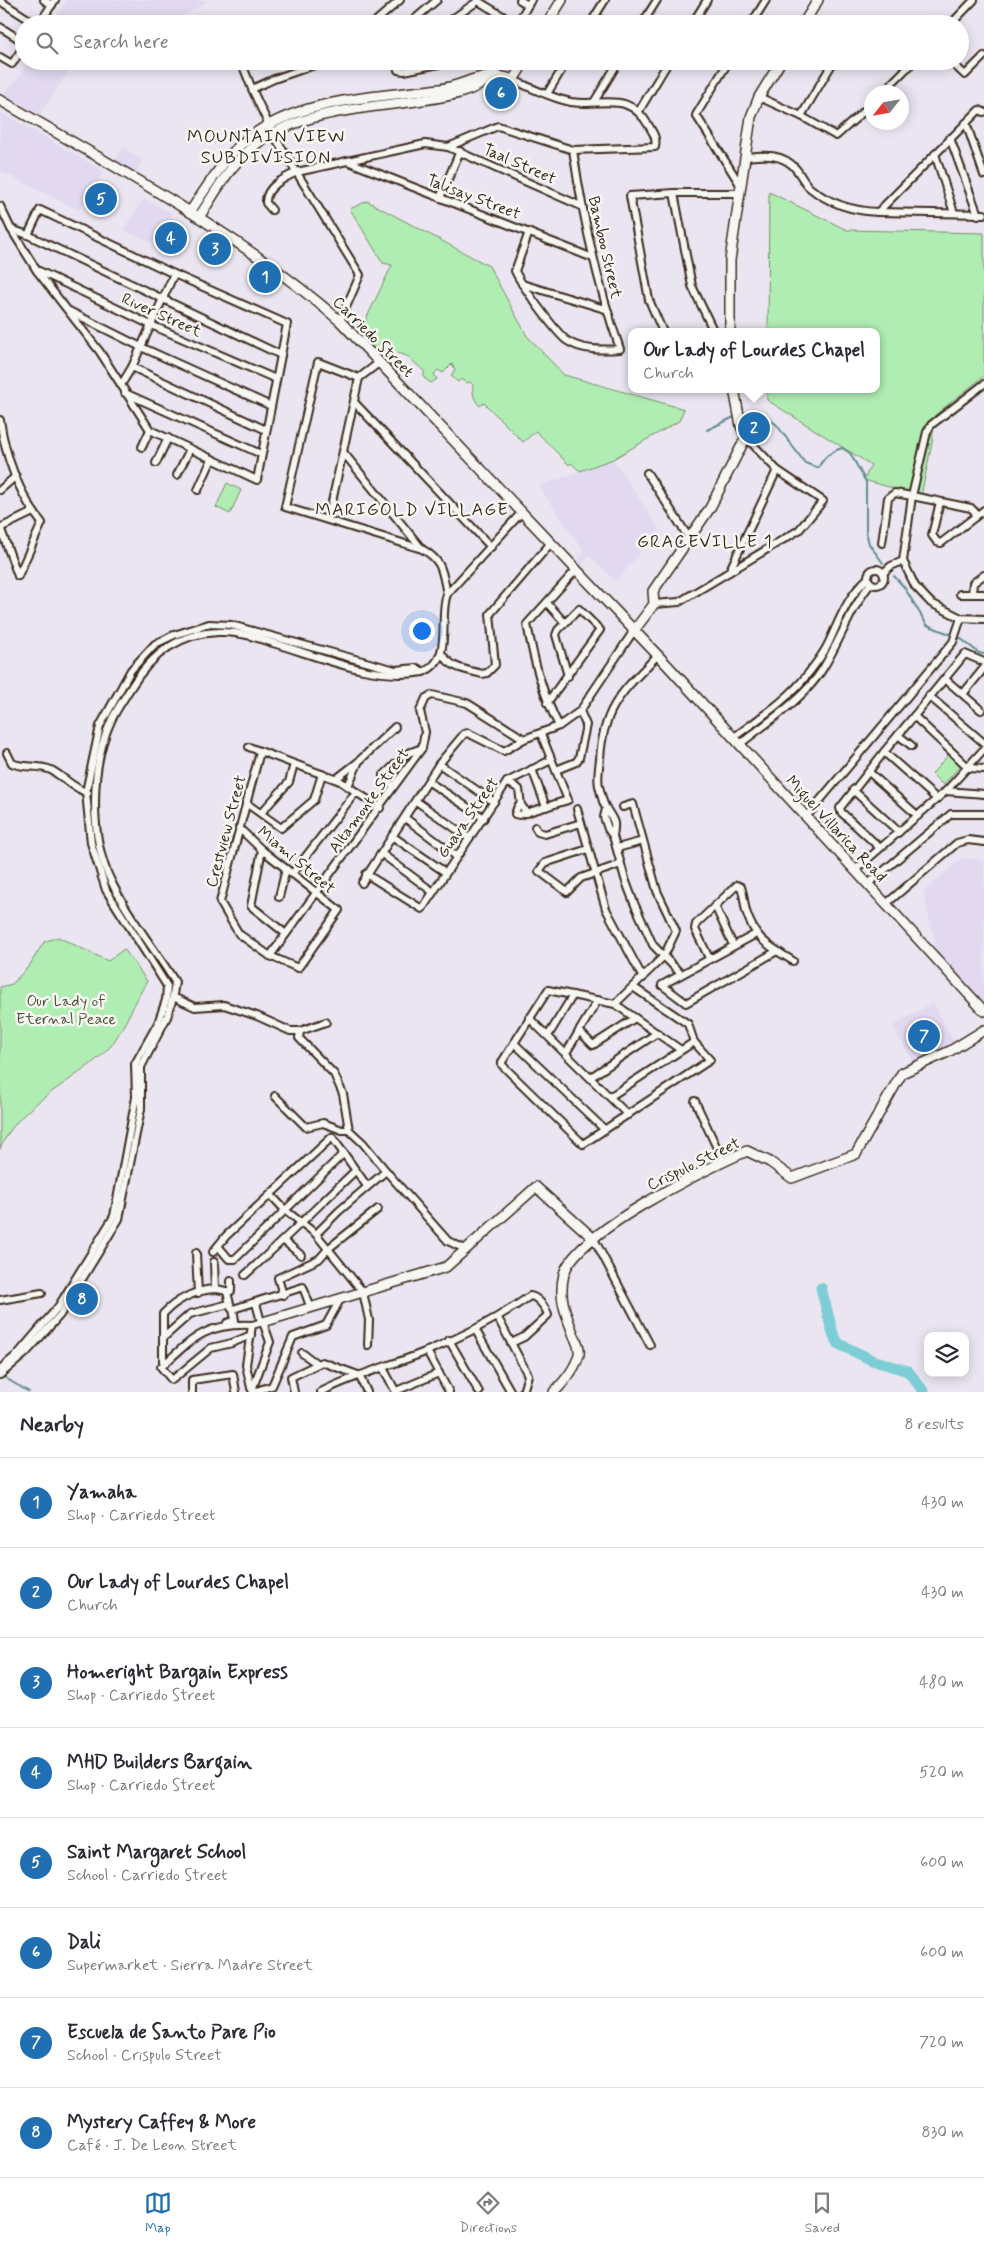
<!DOCTYPE html>
<html lang="en">
<head>
<meta charset="utf-8">
<style>
  :root { --surface:#fff; --page:#f7f7f7; --text:#2b2b33; --muted:#7c7c81; --line:#e1e1e2; --accent:#1f6fb2 }
  body { margin:0; font-family:Mynerve,sans-serif; background:var(--page); color:var(--text) }
  .controls { position:absolute; right:15px; bottom:15px; display:grid; overflow:hidden; border-radius:10px; box-shadow:0 2px 12px #0003 }
  .controls button { width:45px; height:45px; display:grid; place-items:center; padding:0; border:0; border-bottom:1px solid var(--line); background:var(--surface); color:var(--text); font:25px sans-serif }
  .compass { position:absolute; left:864px; top:85px; width:45px; height:45px; border-radius:50%; background:var(--surface); box-shadow:0 2px 12px #0003; rotate:239deg }
  .you { position:absolute; left:421px; top:630px; width:18px; height:18px; margin:-12px; border:4px solid #fff; border-radius:50%; background:#1a73e8; box-shadow:0 0 0 8px #1a73e833 }
  .badge { display:grid; place-items:center; width:32px; height:32px; border-radius:50%; background:var(--accent); color:#fff; font-size:16px; font-weight:700 }
  .pin { position:absolute; translate:-50% -50%; border:2px solid #fff; box-shadow:0 1px 5px #0006 }
  .popup { position:absolute; left:628px; top:328px; width:252px; height:65px; box-sizing:border-box; display:grid; place-content:center; border-radius:10px; background:var(--surface); filter:drop-shadow(0 1px 4px #0005); font-size:16px; white-space:nowrap; color:var(--muted) }
  .popup b { font-size:19px; color:var(--text) }
  .popup::after { content:''; position:absolute; left:50%; top:100%; margin-left:-10px; border:10px solid transparent; border-top-color:var(--surface) }
  .list { margin:0; padding:0; list-style:none }
  h2 { display:flex; justify-content:space-between; align-items:center; height:65px; margin:0; padding:0 20px; font-size:21px }
  h2 small { font-size:16px; font-weight:400; color:var(--muted) }
  .list li { display:grid; grid-template-columns:32px 1fr auto; gap:15px; align-items:center; box-sizing:border-box; height:90px; padding:0 20px; border-top:1px solid var(--line) }
  .list b { display:block; font-size:19px; white-space:nowrap }
  .list p { margin:0; font-size:16px; white-space:nowrap; color:var(--muted) }
  .list em { font-size:16px; font-style:normal; color:var(--muted) }
  .icon { flex:none; width:28px; height:28px; fill:none; stroke:currentColor; stroke-width:2; stroke-linecap:round; stroke-linejoin:round }
  .map { position:relative; flex:none; width:984px; height:1392px; overflow:hidden }
  .search { position:absolute; background:var(--surface); box-shadow:0 2px 12px #0003; left:15px; right:15px; top:15px; height:55px; display:flex; align-items:center; gap:12px; box-sizing:border-box; padding:0 18px; border-radius:28px; color:var(--muted); font-size:19px }
  .sheet { height:785px; background:var(--surface) }
  nav { display:flex; justify-content:space-around; align-items:center; box-sizing:border-box; height:70px; border-top:1px solid var(--line); background:var(--surface); font-size:14px; color:var(--muted) }
  nav a { display:grid; justify-items:center; gap:2px }
  nav .on { color:var(--accent) }
  .map>svg:first-child { display:block }
  .built { fill:#e2d9f0 }
  .green { fill:#b0edb3; stroke:#768c68 }
  .lines { fill:none; stroke-linecap:round; stroke-linejoin:round }
  .stream { stroke:#628c8c; stroke-width:2 }
  .river { stroke:#7ccdd5; stroke-width:11 }
  .street-casing { stroke:#3b2a1e; stroke-width:10 }
  .secondary-casing { stroke:#3b2a1e; stroke-width:12 }
  .street { stroke:#f6f6f2; stroke-width:6 }
  .secondary { stroke:#f6f6f2; stroke-width:9 }
  .labels { text-anchor:middle; stroke-width:5; stroke-linejoin:round; paint-order:stroke }
  .street-label { font-size:16px; fill:#3b2a1e; stroke:#f6f6f2 }
  .park-label { font-size:16px; fill:#52513c; stroke:#f6f6f2 }
  .neighbourhood-label { font-size:18px; letter-spacing:1px; fill:#3b2a1e; stroke:#f6f6f2 }
</style>
</head>
<body>
<div class="map">
<svg width="984" height="1392" viewBox="0 0 984 1392">
  <rect width="100%" height="100%" fill="#eae5f1"/>
  <filter id="ink" filterUnits="userSpaceOnUse"><feTurbulence type="fractalNoise" baseFrequency=".02" numOctaves="2"/><feDisplacementMap in="SourceGraphic" scale="10" xChannelSelector="R" yChannelSelector="G"/><feConvolveMatrix kernelMatrix="1 2 1 2 8 2 1 2 1" color-interpolation-filters="sRGB"/></filter>
  <g filter="url(#ink)">
    <g class="built">
      <polygon points="67,0 205,0 206,2 169,24 52,24"/>
      <polygon points="29,61 75,61 39,116 3,94 18,78"/>
      <polygon points="0,112 104,171 79,210 0,171"/>
      <polygon points="123,147 143,160 133,176 113,165"/>
      <polygon points="144,198 173,214 153,243 123,230"/>
      <polygon points="613,459 660,530 616,581 589,556 579,569 575,565 584,552 539,486"/>
      <polygon points="962,858 984,860 984,1005 939,959 923,892"/>
      <polygon points="933,1002 956,1046 915,1064 892,1026"/>
    </g>
    <g class="green">
      <polygon points="769,192 847,230 984,233 984,376 935,415 932,443 921,496 864,480 871,465 767,400 767,389 876,389 876,332 768,332"/>
      <path d="M367 201 489 266 527 336 564 375 684 409 679 421 613 459 580 471 571 463 569 465 536 431 523 442 484 403 480 406C474 401 472 392 473 385L470 382 466 383 461 379 458 382 451 376 455 369 452 364 443 373 438 370 434 374 437 379 431 383 424 378V371L407 356 386 349 378 353 359 334 392 265 383 263 350 209Z"/>
      <polygon points="227,483 241,490 230,514 216,507"/>
      <polygon points="949,754 961,765 943,785 932,774"/>
      <path d="M58 937 108 961 124 949 147 981C137 998 120 1036 109 1048 75 1083 19 1102 0 1149V987L12 984 29 966 44 942Z"/>
    </g>
    <g class="lines">
      <g class="stream">
        <path d="M745 413 755 410 776 424 805 463 818 468C824 457 830 452 842 448L850 453 866 482V531L869 544 883 563"/>
        <polyline points="707,430 734,417"/>
        <polyline points="894,576 904,587 927,625 952,635"/>
        <polyline points="960,638 979,653 984,654"/>
        <polyline points="2,1376 29,1392"/>
      </g>
      <polyline class="river" points="821,1288 833,1334 839,1344 872,1360 908,1371 924,1392"/>
      <defs>
        <g id="street">
          <polyline points="44,0 52,5"/>
          <polyline points="520,0 528,5"/>
          <polyline points="0,1 36,24"/>
          <polyline points="376,21 400,0"/>
          <polyline points="39,24 55,0"/>
          <polyline points="247,24 249,23"/>
          <polyline points="409,24 437,0"/>
          <polyline points="445,24 478,1 516,24"/>
          <polyline points="517,24 531,0"/>
          <polyline points="590,24 605,0"/>
          <polyline points="642,24 657,0"/>
          <polyline points="692,24 707,0"/>
          <polyline points="751,24 766,0"/>
          <polyline points="951,24 974,0"/>
          <polyline points="0,27 24,42"/>
          <polyline points="0,57 12,64 24,46"/>
          <polyline points="241,61 252,89"/>
          <polyline points="326,61 274,79 252,89 273,134 360,275 340,321"/>
          <polyline points="396,61 398,70 404,71 439,64 443,61"/>
          <polyline points="729,61 696,115 741,186"/>
          <polyline points="899,61 909,67"/>
          <polyline points="950,61 965,75 984,56"/>
          <polyline points="883,92 914,61"/>
          <polyline points="547,94 567,61"/>
          <polyline points="759,97 801,116 836,136 872,104"/>
          <polyline points="594,102 619,61"/>
          <polyline points="639,111 669,61"/>
          <polyline points="801,116 834,61"/>
          <polyline points="966,123 984,175"/>
          <polyline points="950,138 978,215"/>
          <polyline points="448,147 581,206"/>
          <polyline points="935,154 954,213"/>
          <path d="M746 157C764 155 783 153 796 169 801 175 804 183 810 188 830 204 854 211 878 212L979 110 984 112"/>
          <polyline points="347,161 593,258"/>
          <polyline points="674,193 692,286 714,332"/>
          <polyline points="440,198 460,151"/>
          <polyline points="0,206 11,229 37,271 100,352 150,430 257,480 287,324 174,274 40,210 28,235"/>
          <path d="M272 210 266 203C265 187 284 178 297 172L425 144 448 147 498 126 573 150 655 147C657 138 653 133 649 126 628 90 604 107 571 102 551 98 532 88 513 80"/>
          <polyline points="878,212 984,214"/>
          <polyline points="11,229 28,235 281,355"/>
          <path d="M529 232 515 271C522 286 554 330 566 340 581 351 603 350 620 349 597 284 583 218 573 150"/>
          <polyline points="39,271 151,325 276,379"/>
          <polyline points="522,284 605,309"/>
          <polyline points="69,311 141,347 271,406"/>
          <polyline points="663,332 649,300 630,196 674,193 740,193"/>
          <polyline points="132,367 266,430"/>
          <path d="M359 378 318 362 285 507 422 549C443 561 442 571 447 594"/>
          <polyline points="984,384 931,425 927,432 912,496 971,508 975,512 975,517 984,510"/>
          <polyline points="121,385 132,367 174,274"/>
          <polyline points="125,393 261,454"/>
          <polyline points="355,403 491,547"/>
          <path d="M0 420C5 455 19 495 42 523L18 576"/>
          <polyline points="142,447 150,430"/>
          <polyline points="343,452 421,548"/>
          <polyline points="156,463 168,438"/>
          <polyline points="647,473 689,538"/>
          <polyline points="177,475 190,449"/>
          <polyline points="0,490 16,476"/>
          <polyline points="198,490 212,459"/>
          <polyline points="940,502 932,535 937,542 941,543 975,517"/>
          <polyline points="328,520 359,378 380,362"/>
          <polyline points="0,527 18,576"/>
          <polyline points="0,528 33,512"/>
          <polyline points="882,543 888,498 895,493 912,496 903,561 915,586 931,603 961,618 984,619"/>
          <circle cx="876" cy="577" r="8"/>
          <polyline points="729,572 777,470"/>
          <polyline points="883,573 891,566 903,561"/>
          <polyline points="960,594 984,594"/>
          <polyline points="972,594 973,583 984,575"/>
          <polyline points="547,603 565,623"/>
          <polyline points="654,604 679,602 799,530 823,501 777,470 746,437"/>
          <path d="M441 653C452 669 464 669 482 674L487 673 495 665 490 614 550 544"/>
          <polyline points="945,679 981,710"/>
          <polyline points="963,694 984,668"/>
          <polyline points="929,696 984,743"/>
          <polyline points="547,703 600,630 579,609 558,630 556,635 568,676"/>
          <polyline points="914,716 965,654 984,662"/>
          <path d="M559 726C542 693 534 661 527 624L576 570"/>
          <polyline points="898,735 912,746"/>
          <path d="M733 738C758 719 788 700 807 675 815 665 825 652 830 640 841 616 848 596 868 578"/>
          <path d="M739 745C767 722 803 700 822 670 841 640 849 611 871 583"/>
          <polyline points="249,747 340,781 380,808"/>
          <path d="M7 753 12 763C24 769 38 764 51 770 64 777 73 788 88 793"/>
          <polyline points="439,764 494,802"/>
          <polyline points="532,769 546,807"/>
          <polyline points="556,770 576,762 579,758 586,725 580,711"/>
          <polyline points="869,772 918,816"/>
          <polyline points="336,779 358,762 395,727"/>
          <polyline points="429,782 484,818"/>
          <polyline points="507,782 519,789 521,805 527,813"/>
          <polyline points="394,785 385,781 383,776 406,754 422,748"/>
          <polyline points="348,786 358,763"/>
          <polyline points="853,790 899,832"/>
          <polyline points="946,791 984,794"/>
          <polyline points="937,799 884,752 914,716 969,768 984,769"/>
          <polyline points="416,801 469,838"/>
          <polyline points="246,803 281,828 314,800 322,774"/>
          <polyline points="521,805 518,806 515,814 519,815 568,800 541,734"/>
          <polyline points="577,809 606,909 643,978"/>
          <polyline points="606,809 604,817 608,829 613,836 625,879 634,903 653,945 681,974"/>
          <polyline points="261,813 289,782 294,764"/>
          <polyline points="806,817 953,642 961,618"/>
          <polyline points="405,818 456,856"/>
          <polyline points="535,827 538,832 545,834 581,823"/>
          <polyline points="239,828 262,850 339,910 298,968 270,956 239,934 220,902 260,752"/>
          <polyline points="392,836 445,872"/>
          <path d="M613 836C616 819 613 821 606 808 602 802 601 793 599 786 597 778 599 768 600 759 603 707 623 691 657 656"/>
          <polyline points="617,848 643,841"/>
          <polyline points="880,848 841,812 840,808 884,752"/>
          <polyline points="588,849 545,863 539,871 567,892 581,878 621,864"/>
          <polyline points="262,850 251,906 286,934"/>
          <polyline points="382,854 433,892"/>
          <polyline points="855,870 946,791 984,749"/>
          <polyline points="292,874 356,792"/>
          <polyline points="366,874 422,909 507,782 551,760"/>
          <polyline points="362,883 439,764 464,734 468,733 504,751 524,739"/>
          <polyline points="868,884 951,814 984,814"/>
          <polyline points="279,897 286,869"/>
          <polyline points="886,904 957,843 968,840 984,842"/>
          <polyline points="715,906 733,945"/>
          <polyline points="756,934 662,985 686,1003 777,951"/>
          <polyline points="270,956 422,748 425,732 420,711 426,698 432,695 467,703 524,739 559,726 580,711 633,632"/>
          <path d="M709 958 695 929 696 924 737 885 741 887C744 895 744 903 746 911 755 940 769 946 793 961"/>
          <polyline points="633,987 688,1024 694,1042 710,1060 583,1144 502,1065 502,1062 548,990 615,1004 681,1050"/>
          <polyline points="173,997 195,1007 224,1005 257,1016 290,1031 300,1031"/>
          <polyline points="615,1004 664,956 676,931 657,891 633,804 623,807"/>
          <polyline points="529,1018 628,1115"/>
          <polyline points="326,1022 300,1031 299,1038 334,1074 343,1094 349,1130"/>
          <polyline points="579,1031 593,1045 635,1018"/>
          <polyline points="548,1036 573,995"/>
          <polyline points="514,1043 604,1129"/>
          <polyline points="566,1053 598,1000"/>
          <polyline points="591,1077 657,1033"/>
          <polyline points="275,1096 306,1127 323,1123 342,1130 349,1130 363,1143 386,1171"/>
          <polyline points="611,1096 694,1042"/>
          <polyline points="695,1101 723,1161"/>
          <polyline points="271,1195 285,1210 316,1234 363,1292 369,1320 368,1345"/>
          <polyline points="316,1234 339,1211 386,1171 448,1241 465,1249"/>
          <polyline points="594,1239 650,1345"/>
          <polyline points="284,1241 301,1255"/>
          <polyline points="218,1246 229,1259 235,1259 344,1153"/>
          <polyline points="213,1252 226,1236 332,1137 367,1186"/>
          <polyline points="196,1253 198,1293"/>
          <polyline points="214,1262 215,1289"/>
          <path d="M245 1275C283 1241 318 1206 355 1171"/>
          <polyline points="227,1292 231,1308 233,1309 303,1287 310,1306"/>
          <polyline points="283,1295 278,1278 319,1259 329,1248 378,1209"/>
          <polyline points="0,1300 42,1293"/>
          <polyline points="256,1303 261,1322"/>
          <polyline points="498,1318 528,1375 523,1392"/>
          <polyline points="227,1323 235,1320 233,1309"/>
          <polyline points="475,1329 511,1392"/>
          <path d="M251 1335 232 1343 211 1348 172 1380 161 1367C193 1338 206 1323 252 1325"/>
          <polyline points="163,1338 190,1314 229,1304"/>
          <polyline points="449,1340 479,1392"/>
          <polyline points="427,1351 449,1392"/>
          <polyline points="302,1353 316,1363"/>
          <path d="M163 1361V1314C176 1300 195 1290 215 1289 221 1289 225 1292 231 1291V1281"/>
          <polyline points="383,1368 396,1392"/>
          <path d="M0 1369 18 1354 58 1307 114 1216 136 1097 135 1064 158 1023 166 1000 167 986 106 890 91 843 86 792 100 726 131 670 155 644 174 635 209 624 231 625 395 670 417 668 423 672C454 660 438 618 447 594L521 513"/>
          <path d="M0 1375 26 1353 60 1315 119 1219 141 1109V1067L167 1017 172 1001 175 982C155 949 129 918 112 883 89 838 90 767 111 721 116 710 124 699 130 689 150 656 178 633 218 632 237 631 255 637 273 643 321 657 372 681 423 672"/>
          <polyline points="359,1375 367,1392"/>
          <polyline points="252,1390 270,1342 263,1322 252,1325 246,1365 251,1388 252,1390 256,1391 272,1386 293,1337 326,1325 341,1298"/>
          <polyline points="396,1391 439,1373"/>
          <polyline points="192,1392 192,1380 233,1374 236,1392"/>
          <polyline points="294,1392 291,1377 322,1362 358,1375"/>
          <path d="M321 1392C354 1375 390 1366 425 1352 462 1337 497 1319 530 1296 538 1297 546 1308 548 1315L524 1337 511 1343"/>
        </g>
        <g id="secondary">
          <polyline points="547,24 562,0"/>
          <polyline points="803,24 818,0"/>
          <path d="M0 100C116 168 238 232 340 321L668 666 984 1011"/>
          <path d="M190 212C204 191 218 168 235 150 286 98 373 98 440 89 469 85 483 68 513 80L525 61"/>
          <path d="M199 217C214 195 228 168 249 150 293 111 361 109 416 101 444 97 472 94 494 75"/>
          <polyline points="730,332 730,260 751,117 759,97 781,61"/>
          <polyline points="633,632 654,604 653,591 710,508 746,437 741,426 734,389"/>
          <polyline points="263,1322 446,1267 536,1187 594,1239"/>
          <path d="M554 1392C563 1383 576 1368 579 1354 580 1348 577 1342 574 1336 566 1314 558 1298 564 1274 575 1233 707 1168 747 1151L770 1162 792 1178 856 1154 902 1073 950 1051 984 1030"/>
        </g>
      </defs>
      <use href="#street" class="street-casing"/>
      <use href="#secondary" class="secondary-casing"/>
      <use href="#street" class="street"/>
      <use href="#secondary" class="secondary"/>
    </g>
  </g>
  <g class="labels">
    <g class="street-label">
      <text transform="translate(520 163) rotate(24)" y="6">Taal Street</text>
      <text transform="translate(474 196) rotate(21)" y="6">Talisay Street</text>
      <text transform="translate(606 247) rotate(77)" y="6">Bamboo Street</text>
      <text transform="translate(162 314) rotate(24)" y="6">River Street</text>
      <text transform="translate(374 336) rotate(45)" y="6">Carriedo Street</text>
      <text transform="translate(368 800) rotate(-54)" y="6">Altamonte Street</text>
      <text transform="translate(467 817) rotate(-55)" y="6">Guava Street</text>
      <text transform="translate(837 828) rotate(47)" y="6">Miguel Villarica Road</text>
      <text transform="translate(225 831) rotate(-75)" y="6">Crestview Street</text>
      <text transform="translate(297 859) rotate(40)" y="6">Miami Street</text>
      <text transform="translate(693 1163) rotate(-26)" y="6">Crispulo Street</text>
    </g>
    <g class="park-label">
      <text x="66" y="1006">Our Lady of<tspan x="66" dy="18">Eternal Peace</tspan></text>
    </g>
    <g class="neighbourhood-label">
      <text x="266" y="142">MOUNTAIN VIEW<tspan x="266" dy="21">SUBDIVISION</tspan></text>
      <text x="412" y="515">MARIGOLD VILLAGE</text>
      <text x="705" y="547">GRACEVILLE 1</text>
    </g>
  </g>
</svg>
<div class="controls">
<button><svg class="icon" aria-label="layers" viewBox="0 0 24 24"><path d="M12 4l9 5-9 5-9-5zM3 14l9 5 9-5"/></svg></button>
</div>
<svg class="compass" viewBox="-18 -18 36 36"><path d="M0-13l5 13h-10z" fill="#e53935"/><path d="M0 13l5-13h-10z" fill="#7c7c81"/></svg>
<div class="you"></div>
<div class="pin badge" style="left:265px;top:277px">1</div>
<div class="pin badge" style="left:754px;top:428px">2</div>
<div class="popup"><b>Our Lady of Lourdes Chapel</b>Church</div>
<div class="pin badge" style="left:215px;top:249px">3</div>
<div class="pin badge" style="left:171px;top:238px">4</div>
<div class="pin badge" style="left:101px;top:199px">5</div>
<div class="pin badge" style="left:501px;top:93px">6</div>
<div class="pin badge" style="left:924px;top:1036px">7</div>
<div class="pin badge" style="left:82px;top:1299px">8</div>
<div class="search"><svg class="icon" aria-label="search" viewBox="0 0 24 24"><circle cx="10" cy="10" r="6"/><path d="M15 15l6 6"/></svg>Search here</div>
</div>
<section class="sheet">
<h2>Nearby<small>8 results</small></h2>
<ul class="list">
<li><span class="badge">1</span><div><b>Yamaha</b><p>Shop · Carriedo Street</p></div><em>430 m</em></li>
<li><span class="badge">2</span><div><b>Our Lady of Lourdes Chapel</b><p>Church</p></div><em>430 m</em></li>
<li><span class="badge">3</span><div><b>Homeright Bargain Express</b><p>Shop · Carriedo Street</p></div><em>480 m</em></li>
<li><span class="badge">4</span><div><b>MHD Builders Bargain</b><p>Shop · Carriedo Street</p></div><em>520 m</em></li>
<li><span class="badge">5</span><div><b>Saint Margaret School</b><p>School · Carriedo Street</p></div><em>600 m</em></li>
<li><span class="badge">6</span><div><b>Dali</b><p>Supermarket · Sierra Madre Street</p></div><em>600 m</em></li>
<li><span class="badge">7</span><div><b>Escuela de Santo Pare Pio</b><p>School · Crispulo Street</p></div><em>720 m</em></li>
<li><span class="badge">8</span><div><b>Mystery Caffey &amp; More</b><p>Café · J. De Leon Street</p></div><em>830 m</em></li>
</ul>
</section>
<nav>
<a class="on"><svg class="icon" aria-label="map" viewBox="0 0 24 24"><path d="M3 6l6-2 6 2 6-2v14l-6 2-6-2-6 2zM9 4v14M15 6v14"/></svg>Map</a>
<a><svg class="icon" aria-label="directions" viewBox="0 0 24 24"><path d="M12 3l9 9-9 9-9-9zM9 14v-3h6M13 9l2 2-2 2"/></svg>Directions</a>
<a><svg class="icon" aria-label="saved" viewBox="0 0 24 24"><path d="M7 4h10v16l-5-4-5 4z"/></svg>Saved</a>
</nav>
</body>
</html>
